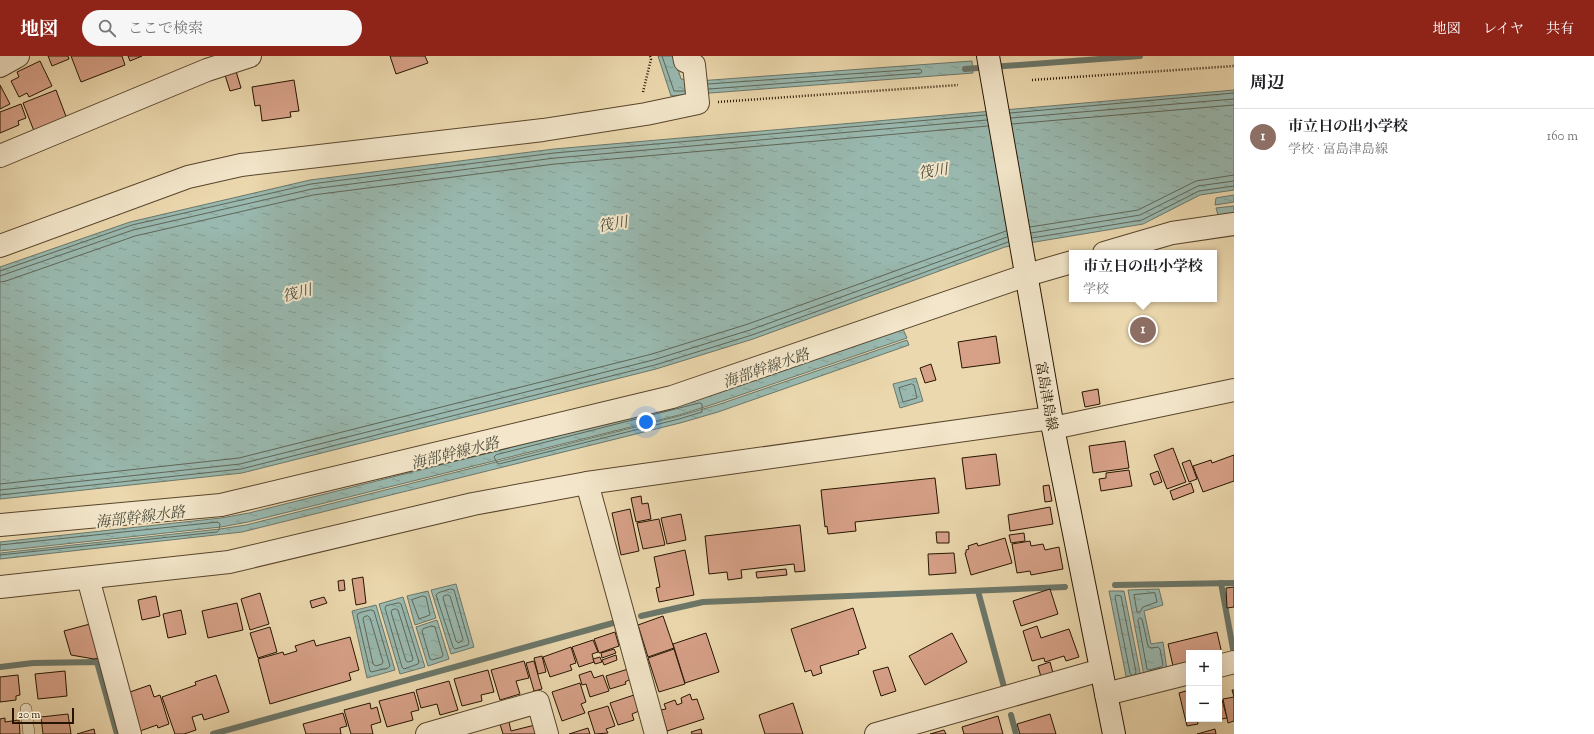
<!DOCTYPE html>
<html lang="ja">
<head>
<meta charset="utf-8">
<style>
  :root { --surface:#fff; --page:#f6f6f6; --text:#202124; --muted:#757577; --line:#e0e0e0; --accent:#8f2418 }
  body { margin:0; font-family:"Sorts Mill Goudy","Noto Serif JP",serif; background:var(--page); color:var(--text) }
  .controls { position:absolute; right:12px; bottom:12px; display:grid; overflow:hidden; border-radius:0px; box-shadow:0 4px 16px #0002 }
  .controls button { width:36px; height:36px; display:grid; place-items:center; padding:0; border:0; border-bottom:1px solid var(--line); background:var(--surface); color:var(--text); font:20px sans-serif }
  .scale { position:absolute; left:12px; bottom:10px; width:62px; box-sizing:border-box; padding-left:4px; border:2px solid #261400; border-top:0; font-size:11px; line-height:14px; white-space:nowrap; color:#261400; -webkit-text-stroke:3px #f3e6ca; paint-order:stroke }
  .you { position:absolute; left:646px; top:366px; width:14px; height:14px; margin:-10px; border:3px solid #fff; border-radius:50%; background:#1a73e8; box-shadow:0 0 0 6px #1a73e833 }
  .badge { display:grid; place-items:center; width:26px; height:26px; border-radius:50%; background:var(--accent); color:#fff; font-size:13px; font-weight:700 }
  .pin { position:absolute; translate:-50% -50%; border:2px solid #fff; box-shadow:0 1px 4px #0006 }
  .popup { position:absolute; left:1069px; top:194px; width:148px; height:52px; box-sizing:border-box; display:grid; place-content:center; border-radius:0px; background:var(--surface); filter:drop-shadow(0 1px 3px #0005); font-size:13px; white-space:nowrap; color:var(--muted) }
  .popup b { font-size:15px; color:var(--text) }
  .popup::after { content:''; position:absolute; left:50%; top:100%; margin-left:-8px; border:8px solid transparent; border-top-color:var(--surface) }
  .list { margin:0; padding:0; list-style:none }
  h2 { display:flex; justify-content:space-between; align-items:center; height:52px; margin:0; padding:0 16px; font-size:17px }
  h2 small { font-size:13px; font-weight:400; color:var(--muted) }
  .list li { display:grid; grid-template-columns:26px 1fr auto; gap:12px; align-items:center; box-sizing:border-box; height:56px; padding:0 16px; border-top:1px solid var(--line) }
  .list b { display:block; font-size:15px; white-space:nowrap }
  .list p { margin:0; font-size:13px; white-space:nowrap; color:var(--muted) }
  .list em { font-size:13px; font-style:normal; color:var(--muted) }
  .icon { flex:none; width:22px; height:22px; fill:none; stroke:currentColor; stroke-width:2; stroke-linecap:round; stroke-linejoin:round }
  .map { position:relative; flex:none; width:1234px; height:678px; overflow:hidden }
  header { display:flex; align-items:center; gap:24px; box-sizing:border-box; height:56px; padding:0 20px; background:var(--accent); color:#fff }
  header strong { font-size:19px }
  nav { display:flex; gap:22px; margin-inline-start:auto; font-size:14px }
  .search { width:280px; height:36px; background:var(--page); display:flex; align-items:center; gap:10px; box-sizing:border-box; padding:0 14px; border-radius:22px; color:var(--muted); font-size:15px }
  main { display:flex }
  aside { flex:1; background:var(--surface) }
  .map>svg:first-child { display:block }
  .water { fill:url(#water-ripples); stroke:#6b776a }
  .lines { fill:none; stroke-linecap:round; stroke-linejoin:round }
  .shore { stroke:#606658; stroke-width:1 }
  .stream { stroke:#6b776a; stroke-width:6 }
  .building { fill:#d7a188; stroke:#261400 }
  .service-casing { stroke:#58452c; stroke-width:12 }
  .minor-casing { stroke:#58452c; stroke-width:24 }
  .tertiary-casing { stroke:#58452c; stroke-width:24 }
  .secondary-casing { stroke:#261400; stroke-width:24 }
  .path { stroke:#261400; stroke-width:2.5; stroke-dasharray:1 2; stroke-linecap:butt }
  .service { stroke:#f3e6ca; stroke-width:11 }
  .minor { stroke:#f3e6ca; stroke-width:22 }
  .tertiary { stroke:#f3e6ca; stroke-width:22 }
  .secondary { stroke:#f3e6ca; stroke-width:22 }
  .labels { text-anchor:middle; stroke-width:4; stroke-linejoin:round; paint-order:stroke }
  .street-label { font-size:14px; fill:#261400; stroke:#f3e6ca }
  .water-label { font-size:15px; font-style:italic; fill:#4e4e3e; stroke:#f3e6ca }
</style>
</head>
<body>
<header>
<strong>地図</strong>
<div class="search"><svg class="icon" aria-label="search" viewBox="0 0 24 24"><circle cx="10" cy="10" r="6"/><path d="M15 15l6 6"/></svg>ここで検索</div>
<nav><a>地図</a><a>レイヤ</a><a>共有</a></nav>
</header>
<main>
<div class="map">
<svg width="1234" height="678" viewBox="0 0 1234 678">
  <defs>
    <pattern id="water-ripples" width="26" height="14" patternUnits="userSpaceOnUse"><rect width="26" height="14" fill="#99b9b0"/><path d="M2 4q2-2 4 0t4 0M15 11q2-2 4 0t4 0" fill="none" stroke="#849e96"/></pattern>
  </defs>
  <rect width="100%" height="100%" fill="#ecd8ae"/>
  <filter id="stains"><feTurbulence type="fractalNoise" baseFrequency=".005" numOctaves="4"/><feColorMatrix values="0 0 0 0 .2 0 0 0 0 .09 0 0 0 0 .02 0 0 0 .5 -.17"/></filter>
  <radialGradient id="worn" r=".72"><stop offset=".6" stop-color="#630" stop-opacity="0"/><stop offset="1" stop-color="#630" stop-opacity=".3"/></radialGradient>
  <g class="water">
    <polygon points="658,0 674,0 681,23 698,25 972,5 973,17 671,40"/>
    <polygon points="1234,34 1234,134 1200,139 1143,168 1005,191 753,283 656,313 242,417 0,443 0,211 130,166 310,124 554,93"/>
    <polygon points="1234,139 1234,146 1215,149 1216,142"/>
    <polygon points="1234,150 1234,157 1218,159 1216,152"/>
    <polygon points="903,273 907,282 717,347 679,359 248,466 221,471 0,495 0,486 221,462 249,457 676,350 715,338"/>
    <polygon points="907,284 909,289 718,356 680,367 242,476 0,503 0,497 220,473 246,469 679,360 717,349"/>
    <polygon points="916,322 923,345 900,352 893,328"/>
    <polygon points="456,528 474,591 451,598 431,534"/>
    <polygon points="1159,533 1163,549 1144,555 1151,588 1163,586 1167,614 1144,620 1128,534"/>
    <polygon points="428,535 436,562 415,569 407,540"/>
    <polygon points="1109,535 1124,535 1141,621 1127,625"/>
    <polygon points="403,541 425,611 400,618 379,548"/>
    <polygon points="376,549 395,614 367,622 352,555"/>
    <polygon points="437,564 449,603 428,610 416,571"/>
  </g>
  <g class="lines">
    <g class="shore">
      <polyline points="662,0 674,35 685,35"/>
      <polyline points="708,28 920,13 922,15 921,17 709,33"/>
      <polyline points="1010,57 1234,37"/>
      <polyline points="1011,62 1234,43"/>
      <polyline points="1012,68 1234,49"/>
      <polyline points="1030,171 1138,154 1196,125 1234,119"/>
      <polyline points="1031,177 1140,159 1198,130 1234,125"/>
      <polyline points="1032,182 1142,164 1199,135 1234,130"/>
      <polyline points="0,215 132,169 311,128 554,97 986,59"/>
      <polyline points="0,220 133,174 312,133 555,102 987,64"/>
      <polyline points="0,226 6,225 135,180 313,139 555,108 988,70"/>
      <polygon points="912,328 914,329 917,342 903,346 899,332"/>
      <polygon points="700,347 702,348 702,356 679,363 499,408 497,407 494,401 496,399"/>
      <polyline points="0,428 239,402 652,298 748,268 1006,175"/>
      <polyline points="0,434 240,408 653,304 750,274 1007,181"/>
      <polyline points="0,439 241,413 655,309 752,279 1008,186"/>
      <polyline points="0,489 218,466 220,468 219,474 217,476 0,499"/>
      <polygon points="451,533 454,534 469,587 468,589 455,593 453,591 436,539 438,537"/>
      <polygon points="1155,537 1157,546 1143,551 1140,556 1137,556 1134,539"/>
      <polygon points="448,539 450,540 463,583 462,585 458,587 456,585 443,542 444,540"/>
      <polygon points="423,540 426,541 430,559 419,563 412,544"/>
      <polygon points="399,547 401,548 419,606 418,608 404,613 402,611 385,552 386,550"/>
      <polygon points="396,553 398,554 413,603 412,605 408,606 406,605 391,556 392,554"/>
      <polygon points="371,554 374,555 390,610 388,612 371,616 370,615 357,559 359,557"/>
      <polygon points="368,560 370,562 383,606 382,608 376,610 373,608 363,563 364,561"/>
      <polygon points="1140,562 1142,563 1148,590 1151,592 1158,591 1160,593 1163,609 1161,611 1149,614 1147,613 1138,564"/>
      <polygon points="432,570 435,571 443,599 442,601 432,604 430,603 422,575 423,573"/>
      <polyline points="1132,619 1130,617 1115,541 1116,539 1121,540 1136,616 1135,618"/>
    </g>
    <g class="stream">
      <polyline points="965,13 1140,0"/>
      <polyline points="1221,527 1233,593"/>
      <polyline points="1115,529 1234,527"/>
      <polyline points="978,535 1004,631"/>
      <polyline points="641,560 703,546 1065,531"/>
      <polyline points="0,611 33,607 97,606 117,678"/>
      <polyline points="1011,659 1016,678"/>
      <polyline points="213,678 613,567"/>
    </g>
  </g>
  <g class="building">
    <polygon points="48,0 68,0 69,3 52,10"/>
    <polygon points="71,0 122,0 125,9 81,26"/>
    <polygon points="128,0 142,0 130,5"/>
    <polygon points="390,0 425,0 428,7 396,18"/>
    <polygon points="40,5 52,30 29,41 27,37 19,41 11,25 19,21 17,16"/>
    <polygon points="236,15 241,32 230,35 225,19"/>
    <polygon points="294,24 299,55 290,56 291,61 262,65 260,49 255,50 252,31"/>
    <polygon points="0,29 10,48 0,53"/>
    <polygon points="56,34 67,63 34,75 23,47"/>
    <polygon points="21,48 26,62 18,65 19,69 0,77 0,56"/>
    <polygon points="996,280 1000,307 962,312 958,286"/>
    <polygon points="931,308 936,324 925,327 920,312"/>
    <polygon points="1098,333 1100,348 1085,351 1082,336"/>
    <polygon points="1125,385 1129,412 1093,417 1089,390"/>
    <polygon points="1173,392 1186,426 1167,433 1154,399"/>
    <polygon points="996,398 1000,429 966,433 962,402"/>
    <polygon points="1234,399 1234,425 1203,436 1193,410 1211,404 1212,407"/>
    <polygon points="1190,404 1197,423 1189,426 1182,407"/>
    <polygon points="1129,414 1132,430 1101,435 1099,423 1106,422 1106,417"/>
    <polygon points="1158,415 1162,426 1154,429 1150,418"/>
    <polygon points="935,422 939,457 855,466 856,475 828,478 827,470 825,471 821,434"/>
    <polygon points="1191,427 1194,436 1173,444 1170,435"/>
    <polygon points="1049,429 1052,445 1045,446 1043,430"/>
    <polygon points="641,440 642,448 648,447 651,463 636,466 631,442"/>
    <polygon points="1050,451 1053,468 1010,475 1008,459"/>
    <polygon points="630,453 639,495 621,499 612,457"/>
    <polygon points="681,458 686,484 667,488 661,462"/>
    <polygon points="659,463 665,489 643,493 637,467"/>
    <polygon points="800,469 805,515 795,516 794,508 741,514 742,522 728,524 727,516 709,518 705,480"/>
    <polygon points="936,476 949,476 949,487 937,487"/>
    <polygon points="1024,477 1025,485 1011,487 1009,479"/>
    <polygon points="1005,482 1012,507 971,519 965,497 966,497 966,494 969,493 968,490 977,487 978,490"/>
    <polygon points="1030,485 1031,490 1043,488 1045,494 1059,491 1063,513 1031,519 1030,515 1017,517 1012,488"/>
    <polygon points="685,494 694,539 659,546 656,532 660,531 654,501"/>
    <polygon points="954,497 956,517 929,519 928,498"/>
    <polygon points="786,513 787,519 757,522 756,516"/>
    <polygon points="363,521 366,547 356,549 352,523"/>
    <polygon points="344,524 345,534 339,535 338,525"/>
    <polygon points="1234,531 1234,551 1227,552 1226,532"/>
    <polygon points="1050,533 1058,558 1021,570 1013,545"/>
    <polygon points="260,537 269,568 250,574 241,543"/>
    <polygon points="156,540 160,560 142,564 138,544"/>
    <polygon points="324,541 327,547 312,552 310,545"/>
    <polygon points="237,547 243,574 208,582 202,555"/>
    <polygon points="853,552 866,592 858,595 859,598 820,610 822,617 813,620 811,614 805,616 791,573"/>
    <polygon points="181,554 186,578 168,582 163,558"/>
    <polygon points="663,560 674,592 648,601 638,569"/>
    <polygon points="90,568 100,602 94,603 71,599 64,575"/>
    <polygon points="1037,570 1041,582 1069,573 1079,601 1066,605 1064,600 1045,606 1044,602 1032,605 1023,575"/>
    <polygon points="270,571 277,596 258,602 250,577"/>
    <polygon points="615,576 619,590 599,597 594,583"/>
    <polygon points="1217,576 1222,598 1189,597 1189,606 1173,610 1168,588"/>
    <polygon points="706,577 719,616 685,627 673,588"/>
    <polygon points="952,577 967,606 925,629 909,600"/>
    <polygon points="350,581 359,614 349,617 351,624 270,648 258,603 283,596 284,599 297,595 295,590 314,584 316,590"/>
    <polygon points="593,584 598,596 592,598 594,606 579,611 572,591"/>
    <polygon points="571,591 576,607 570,609 572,614 550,621 543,601"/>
    <polygon points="614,593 616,597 602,602 601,597"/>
    <polygon points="674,593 685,628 659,636 648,602"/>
    <polygon points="616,599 617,604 604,609 602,604"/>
    <polygon points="542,600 546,616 538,618 534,602"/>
    <polygon points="600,601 602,606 595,608 593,603"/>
    <polygon points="524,605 529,622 516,625 520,638 500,644 491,614"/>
    <polygon points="534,605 542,633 534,635 526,607"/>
    <polygon points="1050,606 1053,617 1041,621 1038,610"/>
    <polygon points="888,611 896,635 881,640 873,615"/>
    <polygon points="628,613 631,623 625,626 626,628 610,633 606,620"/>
    <polygon points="488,614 494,636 481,639 482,645 462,650 454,623"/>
    <polygon points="65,615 67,640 38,643 35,618"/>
    <polygon points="591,615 594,622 603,619 609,635 590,641 586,628 582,629 579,619"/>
    <polygon points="18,619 20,639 16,640 16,644 0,646 0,621"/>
    <polygon points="216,619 229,656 204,664 202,658 192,661 196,674 184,678 175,678 162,641 196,629 195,626"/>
    <polygon points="449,625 458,654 440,659 437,648 421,652 416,634"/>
    <polygon points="580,627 586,646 581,648 585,657 562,665 552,636"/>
    <polygon points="150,629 154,641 160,639 169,668 158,672 157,669 140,675 127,637"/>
    <polygon points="1189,634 1189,663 1197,663 1198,668 1187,670 1179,637"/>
    <polygon points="1232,634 1234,634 1234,665 1228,667 1223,643 1234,641"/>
    <polygon points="414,636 419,654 411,656 413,664 387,671 379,645"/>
    <polygon points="690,638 692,644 697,643 704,663 667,675 661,654 666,653 664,648 675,644 677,649 682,647 681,642"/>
    <polygon points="634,639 639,655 632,658 634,664 618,669 610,647"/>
    <polygon points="1222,644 1227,662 1216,664 1215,663 1219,663 1219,645"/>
    <polygon points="370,647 371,653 377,651 381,666 371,669 373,678 351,678 344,654"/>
    <polygon points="793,647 803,678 765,678 759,659"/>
    <polygon points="608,650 615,670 606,673 608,677 595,678 588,656"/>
    <polygon points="343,657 347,670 340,672 341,678 306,678 303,668"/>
    <polygon points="68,658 71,678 43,678 41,661"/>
    <polygon points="1050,658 1056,678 1020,678 1017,668"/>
    <polygon points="998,660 1003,678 964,678 962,671"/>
    <polygon points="5,662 5,666 19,664 20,678 0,678 0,663"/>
    <polygon points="509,666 511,675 535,669 537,678 503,678 500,668"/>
    <polygon points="588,672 590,678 569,678"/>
    <polygon points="94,673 95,678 77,678"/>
    <polygon points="701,673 702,678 692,678 691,676"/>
    <polygon points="1215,673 1216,678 1197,678"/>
    <polygon points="944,674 946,678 930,678"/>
  </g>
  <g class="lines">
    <defs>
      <polyline id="service" points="26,653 29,678"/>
      <g id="minor">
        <polyline points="0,10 18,0"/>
        <polyline points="0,100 207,14 250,0"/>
        <polyline points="0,190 188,121 241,109 543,74 646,58 698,47 694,9 685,5 684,0"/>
        <polyline points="1104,197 1172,177 1234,168"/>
        <polyline points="1053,372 1234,334"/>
        <polyline points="587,427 656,678"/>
        <polyline points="0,469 221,449 672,341 1027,219 1072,206"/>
        <polyline points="88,522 130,678"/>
        <polyline points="1219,610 1234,606"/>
        <polyline points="1106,638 1189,617"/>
        <polyline points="427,678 538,646 547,678"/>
        <polyline points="876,678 1101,614"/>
      </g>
      <polyline id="tertiary" points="0,531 229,506 473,448 587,427 1051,362"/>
      <polyline id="secondary" points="988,0 1053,372 1114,678"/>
    </defs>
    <use href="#service" class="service-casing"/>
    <use href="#minor" class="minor-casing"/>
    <use href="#tertiary" class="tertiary-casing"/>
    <use href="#secondary" class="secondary-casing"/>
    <g class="path">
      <polyline points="1032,24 1234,10"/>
      <polyline points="643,36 651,3 650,0"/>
      <polyline points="718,46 958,29"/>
    </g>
    <use href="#service" class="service"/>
    <use href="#minor" class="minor"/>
    <use href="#tertiary" class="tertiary"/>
    <use href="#secondary" class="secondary"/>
  </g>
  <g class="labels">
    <g class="street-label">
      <text transform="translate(1047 340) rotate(80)" y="5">富島津島線</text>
    </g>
    <g class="water-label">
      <text transform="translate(933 115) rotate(-9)" y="5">筏川</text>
      <text transform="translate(613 168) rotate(-10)" y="5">筏川</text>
      <text transform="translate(297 237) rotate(-14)" y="5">筏川</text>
      <text transform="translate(766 312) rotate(-19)" y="5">海部幹線水路</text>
      <text transform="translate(455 397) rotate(-14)" y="5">海部幹線水路</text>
      <text transform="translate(140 461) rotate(-7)" y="5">海部幹線水路</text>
    </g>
  </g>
  <rect width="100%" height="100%" filter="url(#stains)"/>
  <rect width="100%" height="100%" fill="url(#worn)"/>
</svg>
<div class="controls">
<button>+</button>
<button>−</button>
</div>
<div class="scale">20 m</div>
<div class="you"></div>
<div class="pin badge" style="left:1143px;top:274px;background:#8d6e63">1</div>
<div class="popup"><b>市立日の出小学校</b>学校</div>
</div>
<aside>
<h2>周辺<small></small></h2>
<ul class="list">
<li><span class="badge" style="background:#8d6e63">1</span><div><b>市立日の出小学校</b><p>学校 · 富島津島線</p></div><em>160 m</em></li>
</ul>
</aside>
</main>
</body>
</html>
